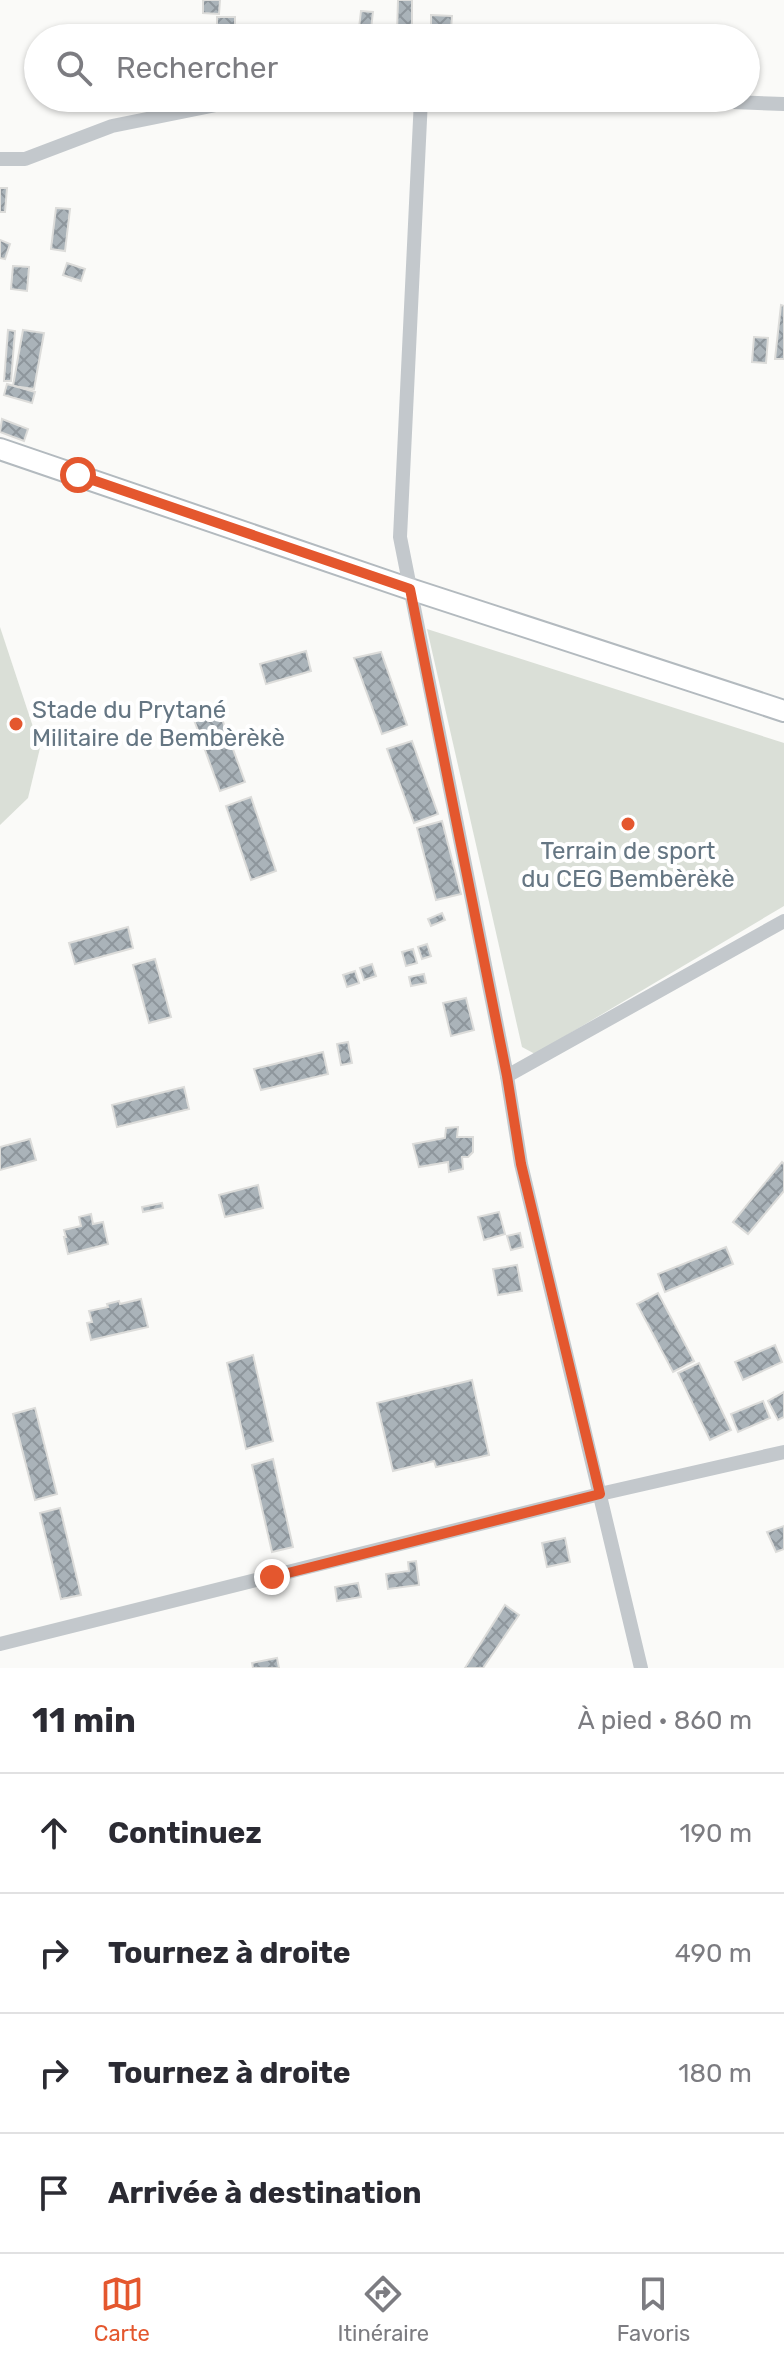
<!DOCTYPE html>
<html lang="fr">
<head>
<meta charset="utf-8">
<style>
  :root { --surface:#fff; --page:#f2f2f3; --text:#2b2b33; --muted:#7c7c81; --line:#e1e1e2; --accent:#e4572e }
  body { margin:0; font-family:Rubik,sans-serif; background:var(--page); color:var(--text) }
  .stop { position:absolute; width:24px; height:24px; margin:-18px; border:6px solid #e4572e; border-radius:50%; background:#fff }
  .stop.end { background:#e4572e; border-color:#fff; box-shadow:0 2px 8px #0008 }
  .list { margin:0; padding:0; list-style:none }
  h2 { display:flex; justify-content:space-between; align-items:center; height:104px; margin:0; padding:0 32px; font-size:34px }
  h2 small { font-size:26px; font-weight:400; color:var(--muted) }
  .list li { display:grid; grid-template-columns:52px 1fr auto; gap:24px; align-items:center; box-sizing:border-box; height:120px; padding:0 32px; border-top:2px solid var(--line) }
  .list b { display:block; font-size:30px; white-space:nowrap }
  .list em { font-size:26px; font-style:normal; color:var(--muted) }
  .icon { flex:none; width:44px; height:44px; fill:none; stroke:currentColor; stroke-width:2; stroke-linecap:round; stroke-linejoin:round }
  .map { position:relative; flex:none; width:784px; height:1668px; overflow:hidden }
  .search { position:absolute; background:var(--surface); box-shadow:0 2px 6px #0004; left:24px; right:24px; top:24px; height:88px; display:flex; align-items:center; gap:20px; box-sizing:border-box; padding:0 28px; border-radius:44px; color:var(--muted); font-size:30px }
  .sheet { height:584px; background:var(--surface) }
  nav { display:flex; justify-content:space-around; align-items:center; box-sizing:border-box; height:112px; border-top:2px solid var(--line); background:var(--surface); font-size:22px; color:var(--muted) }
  nav a { display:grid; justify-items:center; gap:4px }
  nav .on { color:var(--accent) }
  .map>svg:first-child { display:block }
  .grass { fill:#dadfd7 }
  .building { fill:url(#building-cross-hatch); stroke:#dcdcda; stroke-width:2 }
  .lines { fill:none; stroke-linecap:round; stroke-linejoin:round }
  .secondary-casing { stroke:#b3babf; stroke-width:24 }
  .minor { stroke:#c3c8cc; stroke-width:14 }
  .secondary { stroke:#fff; stroke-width:20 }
  .route { stroke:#e4572e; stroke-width:10 }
  .poi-dot { fill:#e4572e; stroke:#fff; stroke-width:3 }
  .labels { text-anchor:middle; stroke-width:8; stroke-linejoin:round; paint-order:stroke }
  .poi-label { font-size:24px; fill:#657683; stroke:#fff; text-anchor:start }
</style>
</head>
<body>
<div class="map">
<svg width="784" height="1668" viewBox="0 0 784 1668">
  <defs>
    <pattern id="building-cross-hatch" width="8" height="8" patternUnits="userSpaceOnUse" patternTransform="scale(2)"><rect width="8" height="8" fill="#aab3b9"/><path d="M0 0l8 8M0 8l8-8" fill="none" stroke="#8e969c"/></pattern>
  </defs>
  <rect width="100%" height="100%" fill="#fafaf8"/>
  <g class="grass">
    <polygon points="0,627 40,748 28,798 0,825"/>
    <polygon points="427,629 784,743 784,906 535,1054 522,1047"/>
  </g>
  <g class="building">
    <polygon points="203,0 220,0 219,14 203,13"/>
    <polygon points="398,0 412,0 412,33 397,33"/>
    <polygon points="361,11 373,12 371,29 359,28"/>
    <polygon points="431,15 452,16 451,29 431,28"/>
    <polygon points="217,17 235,17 235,29 217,30"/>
    <polygon points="502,32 539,36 539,38 501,38"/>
    <polygon points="0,188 7,188 5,212 0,212"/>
    <polygon points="56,208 70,209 65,251 51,249"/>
    <polygon points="0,240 10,244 5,259 0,258"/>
    <polygon points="67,263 85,269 81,281 63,275"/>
    <polygon points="13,266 29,267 27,291 11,289"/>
    <polygon points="781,305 784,306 784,359 775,359"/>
    <polygon points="8,330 15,331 11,381 4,381"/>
    <polygon points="23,330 44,333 34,389 13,386"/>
    <polygon points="754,337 768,338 766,363 752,362"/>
    <polygon points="7,384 35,392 32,403 4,395"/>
    <polygon points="2,419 28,429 24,441 0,432"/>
    <polygon points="306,651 311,671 266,684 260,664"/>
    <polygon points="381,652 407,725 382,734 354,658"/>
    <polygon points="218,708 245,782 220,791 193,717"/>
    <polygon points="412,741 438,814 414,823 387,749"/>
    <polygon points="251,797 276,871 251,880 226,806"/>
    <polygon points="442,821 461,894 436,900 417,828"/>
    <polygon points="442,913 445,920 431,926 428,919"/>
    <polygon points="128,927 133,948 75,964 69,943"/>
    <polygon points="427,944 431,956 422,959 418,947"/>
    <polygon points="413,949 417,963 406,966 402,952"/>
    <polygon points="155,959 171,1017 149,1023 133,965"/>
    <polygon points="372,964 376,976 364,980 360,968"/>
    <polygon points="355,971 359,983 347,987 343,975"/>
    <polygon points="424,974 426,983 411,986 409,977"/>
    <polygon points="466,998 474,1030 451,1036 443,1003"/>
    <polygon points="348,1042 352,1063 341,1065 337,1044"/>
    <polygon points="323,1052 328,1074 261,1090 254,1069"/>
    <polygon points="184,1087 189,1109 117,1127 112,1105"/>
    <polygon points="458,1127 457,1137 473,1137 473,1152 468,1157 462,1157 463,1169 449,1172 448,1162 419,1167 413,1144 445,1138 446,1128"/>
    <polygon points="30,1139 36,1160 0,1170 0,1147"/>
    <polygon points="782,1162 784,1164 784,1191 748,1234 733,1222"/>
    <polygon points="258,1185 263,1208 225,1217 219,1195"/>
    <polygon points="162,1203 163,1208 143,1212 142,1207"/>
    <polygon points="499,1212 505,1234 484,1240 478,1217"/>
    <polygon points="91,1214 93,1224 103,1222 108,1244 68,1254 64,1237 66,1237 64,1230 81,1226 79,1217"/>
    <polygon points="520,1233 523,1247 511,1250 507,1236"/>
    <polygon points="726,1247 733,1264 665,1292 658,1274"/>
    <polygon points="517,1265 522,1291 498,1295 493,1269"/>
    <polygon points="658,1293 694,1361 673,1372 637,1304"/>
    <polygon points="141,1299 148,1327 91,1340 87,1323 92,1322 89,1311 108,1307 107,1304 119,1301 120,1304"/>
    <polygon points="775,1345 782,1362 743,1380 735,1362"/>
    <polygon points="253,1355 273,1441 246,1449 227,1363"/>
    <polygon points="699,1363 731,1430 710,1440 678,1373"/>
    <polygon points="472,1380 489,1455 436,1467 434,1461 393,1471 377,1403"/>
    <polygon points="784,1392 784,1417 778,1420 768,1401"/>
    <polygon points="763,1401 770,1418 738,1432 731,1414"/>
    <polygon points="35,1408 57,1494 35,1500 13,1414"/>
    <polygon points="273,1459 293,1547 272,1552 252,1465"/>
    <polygon points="60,1508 81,1595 61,1599 40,1513"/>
    <polygon points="784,1526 784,1549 776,1552 767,1532"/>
    <polygon points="565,1538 570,1562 547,1567 542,1543"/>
    <polygon points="416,1561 419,1585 388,1589 386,1574 409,1571 408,1562"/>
    <polygon points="358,1583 361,1597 337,1601 335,1587"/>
    <polygon points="505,1605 519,1615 483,1668 465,1668"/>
    <polygon points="277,1658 279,1668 253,1668 252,1663"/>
  </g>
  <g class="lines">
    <defs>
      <polyline id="secondary" points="0,449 410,589 784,711"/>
    </defs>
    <use href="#secondary" class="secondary-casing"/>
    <g class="minor">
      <polyline points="630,98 784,104"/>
      <polyline points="421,99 400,537 507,1076 521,1164 641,1668"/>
      <polyline points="0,159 25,159 112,126 246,99 444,98"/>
      <polyline points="507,1076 784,921"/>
      <polyline points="0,1644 600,1494 784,1452"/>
    </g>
    <use href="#secondary" class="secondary"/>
  </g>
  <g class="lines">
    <polyline class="route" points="78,475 410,589 507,1076 521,1164 600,1494 272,1577"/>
  </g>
  <g class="poi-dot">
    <circle cx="16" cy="724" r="8"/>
    <circle cx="628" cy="824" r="8"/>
  </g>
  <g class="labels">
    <g class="poi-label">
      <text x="32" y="718">Stade du Prytané<tspan x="32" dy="28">Militaire de Bembèrèkè</tspan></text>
      <text x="628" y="859" text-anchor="middle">Terrain de sport<tspan x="628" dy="28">du CEG Bembèrèkè</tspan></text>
    </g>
  </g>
</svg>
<div class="stop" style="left:78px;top:475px"></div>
<div class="stop end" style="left:272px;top:1577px"></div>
<div class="search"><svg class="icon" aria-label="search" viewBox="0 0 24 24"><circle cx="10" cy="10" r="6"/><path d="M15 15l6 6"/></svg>Rechercher</div>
</div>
<section class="sheet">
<h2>11 min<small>À pied · 860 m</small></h2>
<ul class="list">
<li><svg class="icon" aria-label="ahead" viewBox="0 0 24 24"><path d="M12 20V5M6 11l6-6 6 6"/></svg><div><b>Continuez</b></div><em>190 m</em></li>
<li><svg class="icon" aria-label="right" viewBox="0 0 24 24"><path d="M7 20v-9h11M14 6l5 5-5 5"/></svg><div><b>Tournez à droite</b></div><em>490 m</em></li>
<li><svg class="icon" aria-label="right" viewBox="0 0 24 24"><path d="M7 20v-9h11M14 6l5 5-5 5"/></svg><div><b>Tournez à droite</b></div><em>180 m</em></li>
<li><svg class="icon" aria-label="arrive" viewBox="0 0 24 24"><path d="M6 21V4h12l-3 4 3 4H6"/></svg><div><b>Arrivée à destination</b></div></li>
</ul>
</section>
<nav>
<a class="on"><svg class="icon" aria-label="map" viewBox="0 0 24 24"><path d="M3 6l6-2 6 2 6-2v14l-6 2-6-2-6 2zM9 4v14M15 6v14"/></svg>Carte</a>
<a><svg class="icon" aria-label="directions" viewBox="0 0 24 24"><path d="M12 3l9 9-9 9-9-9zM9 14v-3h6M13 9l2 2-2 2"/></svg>Itinéraire</a>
<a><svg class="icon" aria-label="saved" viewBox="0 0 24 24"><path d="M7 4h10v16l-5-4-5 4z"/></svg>Favoris</a>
</nav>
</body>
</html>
